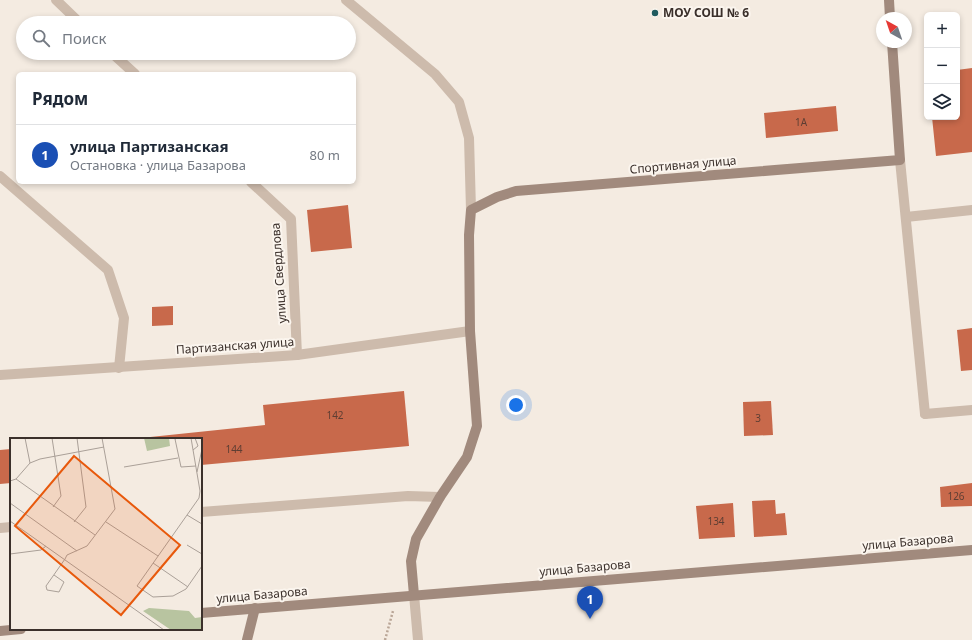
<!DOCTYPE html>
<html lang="ru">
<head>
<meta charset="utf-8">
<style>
  :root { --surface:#fff; --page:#f2f2f3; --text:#1f2937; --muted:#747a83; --line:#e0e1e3; --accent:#1f5a5e }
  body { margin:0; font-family:"Noto Sans",sans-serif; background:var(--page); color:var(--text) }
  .controls { position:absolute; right:12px; top:12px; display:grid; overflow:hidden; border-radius:6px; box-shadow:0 2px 6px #0003 }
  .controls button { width:36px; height:36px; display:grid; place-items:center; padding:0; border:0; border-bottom:1px solid var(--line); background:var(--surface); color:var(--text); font:20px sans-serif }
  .compass { position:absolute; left:876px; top:12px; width:36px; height:36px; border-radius:50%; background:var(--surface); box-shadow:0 2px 6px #0003; rotate:320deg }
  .you { position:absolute; left:516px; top:405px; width:14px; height:14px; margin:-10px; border:3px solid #fff; border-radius:50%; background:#1a73e8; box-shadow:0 0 0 6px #1a73e833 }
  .badge { display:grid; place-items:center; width:26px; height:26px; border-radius:50%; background:var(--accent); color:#fff; font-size:13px; font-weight:700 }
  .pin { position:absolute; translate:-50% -33px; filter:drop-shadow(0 1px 2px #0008) }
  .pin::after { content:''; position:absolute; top:21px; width:14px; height:12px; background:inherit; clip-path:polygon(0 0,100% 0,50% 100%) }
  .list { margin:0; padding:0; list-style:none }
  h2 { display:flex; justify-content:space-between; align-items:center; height:52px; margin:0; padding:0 16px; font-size:17px }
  h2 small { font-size:13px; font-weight:400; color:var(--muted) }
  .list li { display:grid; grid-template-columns:26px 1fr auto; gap:12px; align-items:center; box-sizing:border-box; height:60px; padding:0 16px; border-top:1px solid var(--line) }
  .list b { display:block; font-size:15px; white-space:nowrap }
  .list p { margin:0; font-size:13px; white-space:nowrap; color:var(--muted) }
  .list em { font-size:13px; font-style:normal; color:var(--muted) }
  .icon { flex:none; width:22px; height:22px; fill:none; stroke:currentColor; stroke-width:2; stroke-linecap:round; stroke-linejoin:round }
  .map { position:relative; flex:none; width:972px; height:640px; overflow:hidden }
  .search { position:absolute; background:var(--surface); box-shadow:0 2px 6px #0003; left:16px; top:16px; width:340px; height:44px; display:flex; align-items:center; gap:10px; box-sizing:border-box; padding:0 14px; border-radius:22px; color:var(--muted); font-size:15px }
  .panel { position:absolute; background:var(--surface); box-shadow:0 2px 6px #0003; left:16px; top:72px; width:340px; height:112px; border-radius:6px }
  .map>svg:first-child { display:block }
  .building { fill:#c8694b }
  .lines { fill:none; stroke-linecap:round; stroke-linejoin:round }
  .path { stroke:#b9a596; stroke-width:2.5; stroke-dasharray:2 2; stroke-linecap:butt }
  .lane { stroke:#cdbbac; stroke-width:10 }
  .street { stroke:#cdbbac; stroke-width:10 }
  .secondary { stroke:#a18a7d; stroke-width:10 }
  .poi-dot { fill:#1f5a5e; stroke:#fbf5ee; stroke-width:1.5 }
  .labels { text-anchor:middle; stroke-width:4; stroke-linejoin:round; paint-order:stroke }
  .number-label { font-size:10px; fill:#5e3e33 }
  .poi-label { font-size:12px; font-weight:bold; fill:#3b302b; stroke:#fbf5ee; text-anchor:start }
  .street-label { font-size:12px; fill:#3b302b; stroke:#fbf5ee }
  .inset-road { fill:none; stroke:#aaa098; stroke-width:1 }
  .view { fill:#e8590c; fill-opacity:0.15; stroke:#e8590c; stroke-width:2 }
  .inset-edge { fill:none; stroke:#3b302b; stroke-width:2 }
</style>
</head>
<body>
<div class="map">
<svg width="972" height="640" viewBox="0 0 972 640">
  <rect width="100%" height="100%" fill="#f4ebe1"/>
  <g class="building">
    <polygon points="972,68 972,152 936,156 932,117 957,117 957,70"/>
    <polygon points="836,106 838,131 766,138 764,113"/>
    <polygon points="348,205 352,248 311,252 307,210"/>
    <polygon points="173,306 173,325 152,326 152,307"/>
    <polygon points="972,328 972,370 961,371 957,330"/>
    <polygon points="404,391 409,446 201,465 201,439 131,439 265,425 263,405"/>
    <polygon points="771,401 773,435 744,436 743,402"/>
    <polygon points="11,449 11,483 0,484 0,450"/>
    <polygon points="972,483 972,506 941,507 940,487"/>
    <polygon points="775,500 776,514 785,513 787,535 754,537 752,501"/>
    <polygon points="733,503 735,537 699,539 696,506"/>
  </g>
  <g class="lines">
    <polyline class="path" points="385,640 393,611"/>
    <g class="lane">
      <polyline points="906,217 972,210"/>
      <polyline points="925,414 972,410"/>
      <polyline points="201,512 408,496 440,497"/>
      <polyline points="0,528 11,527"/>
      <polyline points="414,595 418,640"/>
    </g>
    <g class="street">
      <polyline points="56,0 80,23"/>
      <polyline points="346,0 435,74 459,102 469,138 471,210"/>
      <polyline points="112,53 135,74"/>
      <polyline points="900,160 925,414"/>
      <polyline points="0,176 108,270 124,318 119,368"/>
      <polyline points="251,182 291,219 297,355"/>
      <polyline points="0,375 297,355 470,331"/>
    </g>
    <g class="secondary">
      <polyline points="889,0 890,18"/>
      <polyline points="414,595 411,561 416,539 440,497 467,457 477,426 470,331 469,235 471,210 497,197 516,191 900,160 892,42"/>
      <polyline points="201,613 972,550"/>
      <polyline points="0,631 21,629"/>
      <polyline points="247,640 255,608"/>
    </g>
  </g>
  <circle class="poi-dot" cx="655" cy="13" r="4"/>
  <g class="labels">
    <g class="number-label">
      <text x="801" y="126">1А</text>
      <text x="335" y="419">142</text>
      <text x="758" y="422">3</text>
      <text x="234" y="453">144</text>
      <text x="956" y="500">126</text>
      <text x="716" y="525">134</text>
    </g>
    <g class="poi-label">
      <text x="663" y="17">МОУ СОШ № 6</text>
    </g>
    <g class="street-label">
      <text transform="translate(683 165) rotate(-5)" y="4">Спортивная улица</text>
      <text transform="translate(279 273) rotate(-94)" y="4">улица Свердлова</text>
      <text transform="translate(235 346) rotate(-4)" y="4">Партизанская улица</text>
      <text transform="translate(908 542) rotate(-5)" y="4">улица Базарова</text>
      <text transform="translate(585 568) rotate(-5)" y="4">улица Базарова</text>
      <text transform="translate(262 595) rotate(-5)" y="4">улица Базарова</text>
    </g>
  </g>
  <g transform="translate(10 438)">
    <rect width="192" height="192" fill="#f4ebe1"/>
    <path d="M134 0H159L160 8 137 13ZM139 170 179 173 185 180 192 179V192H161L133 173Z" fill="#b8c4a0"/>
    <path class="inset-road" d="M15 0 20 25M42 0 51 58 43 69M168 0 165 1 171 29 186 28M181 0 190 53 189 60 127 148 143 159 163 158 176 151 192 128M183 12 188 8 185 0M114 29 168 20M187 34 192 11M6 41 85 97M0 43 6 41 20 25 30 21 94 9M0 65 67 113M177 77 192 86M0 83 154 192M64 84 76 69 67 0M96 84 148 118M177 107 192 116M0 116 31 112 36 108M143 125 178 149M44 137 54 144 49 154 37 152 36 148 55 121 57 117 77 108 105 71 92 0"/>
    <path class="view" d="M64 18 170 107 111 177 5 88Z"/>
    <rect width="192" height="192" class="inset-edge"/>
  </g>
</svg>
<div class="controls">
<button>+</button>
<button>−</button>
<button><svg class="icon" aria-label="layers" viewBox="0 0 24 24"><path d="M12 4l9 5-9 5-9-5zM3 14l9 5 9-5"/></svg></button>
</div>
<svg class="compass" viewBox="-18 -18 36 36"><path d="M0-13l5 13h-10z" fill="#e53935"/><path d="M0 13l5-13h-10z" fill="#747a83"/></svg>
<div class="you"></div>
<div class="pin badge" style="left:590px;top:619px;background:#1a4fb4">1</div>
<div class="search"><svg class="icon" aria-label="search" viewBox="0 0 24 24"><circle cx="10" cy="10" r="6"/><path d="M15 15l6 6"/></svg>Поиск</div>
<section class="panel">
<h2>Рядом<small></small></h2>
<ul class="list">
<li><span class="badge" style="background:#1a4fb4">1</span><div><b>улица Партизанская</b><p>Остановка · улица Базарова</p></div><em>80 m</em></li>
</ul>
</section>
</div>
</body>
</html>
